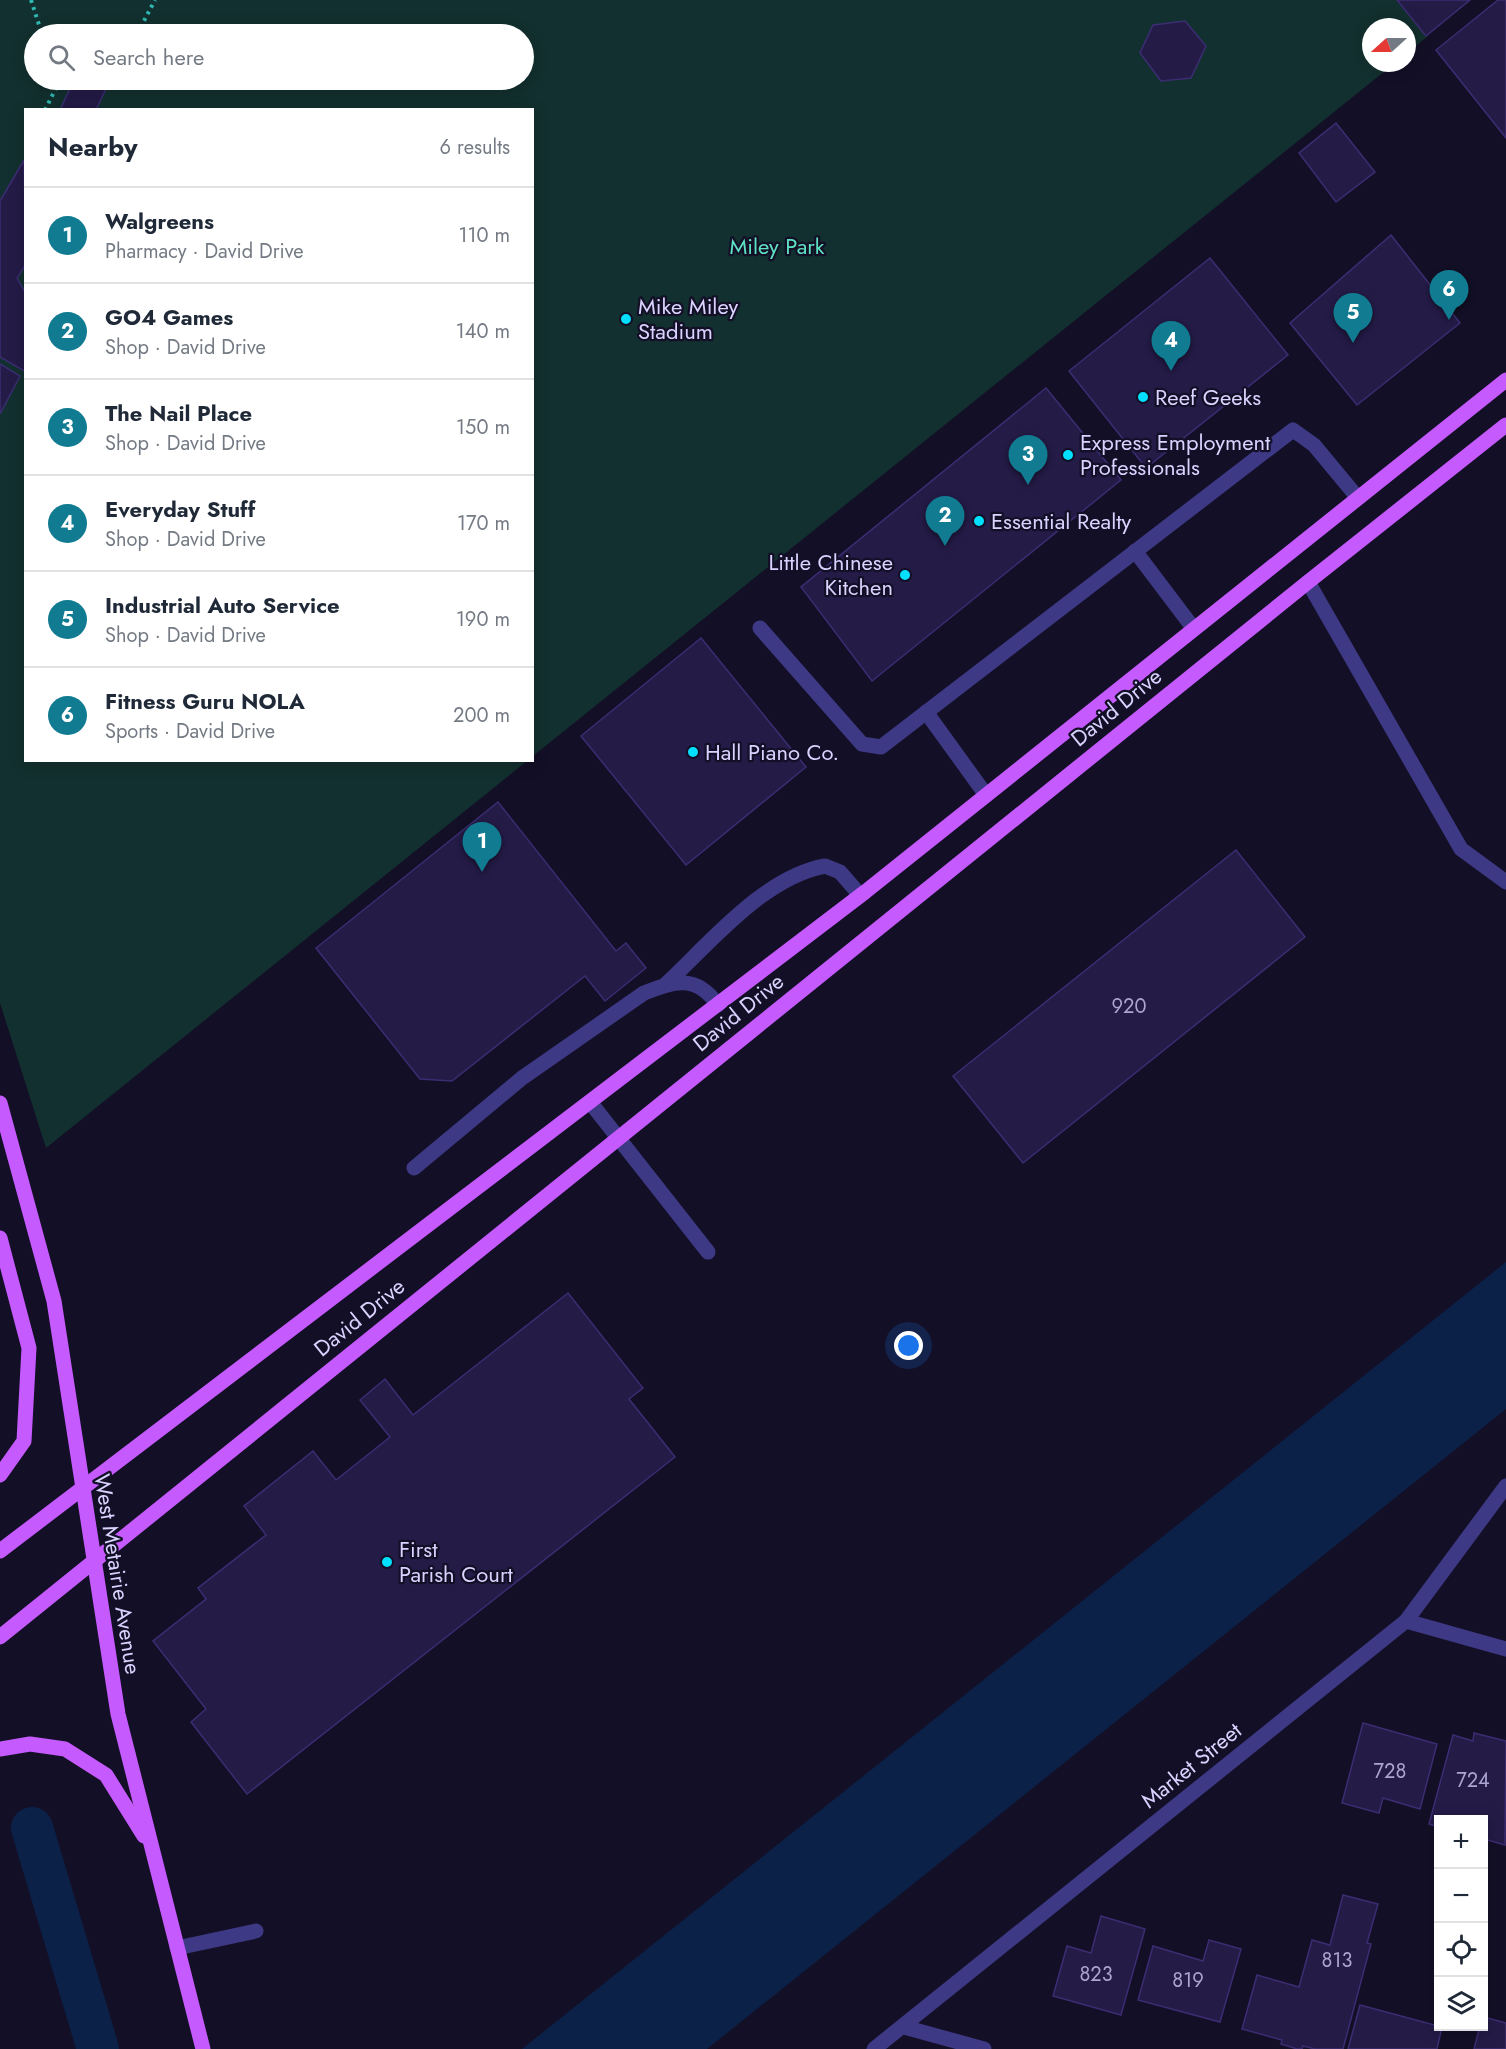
<!DOCTYPE html>
<html lang="en">
<head>
<meta charset="utf-8">
<style>
  :root { --surface:#fff; --page:#f6f6f7; --text:#1f2937; --muted:#747a83; --line:#e0e1e3; --accent:#117b91 }
  body { margin:0; font-family:Jost,sans-serif; background:var(--page); color:var(--text) }
  .controls { position:absolute; right:18px; bottom:18px; display:grid; overflow:hidden; border-radius:0px; box-shadow:0 3px 15px #0003 }
  .controls button { width:54px; height:54px; display:grid; place-items:center; padding:0; border:0; border-bottom:2px solid var(--line); background:var(--surface); color:var(--text); font:30px sans-serif }
  .compass { position:absolute; left:1362px; top:18px; width:54px; height:54px; border-radius:50%; background:var(--surface); box-shadow:0 3px 15px #0003; rotate:249deg }
  .you { position:absolute; left:909px; top:1346px; width:21px; height:21px; margin:-15px; border:4px solid #fff; border-radius:50%; background:#1a73e8; box-shadow:0 0 0 9px #1a73e833 }
  .badge { display:grid; place-items:center; width:39px; height:39px; border-radius:50%; background:var(--accent); color:#fff; font-size:20px; font-weight:700 }
  .pin { position:absolute; translate:-50% -50px; filter:drop-shadow(0 2px 3px #0008) }
  .pin::after { content:''; position:absolute; top:32px; width:21px; height:18px; background:inherit; clip-path:polygon(0 0,100% 0,50% 100%) }
  .list { margin:0; padding:0; list-style:none }
  h2 { display:flex; justify-content:space-between; align-items:center; height:78px; margin:0; padding:0 24px; font-size:26px }
  h2 small { font-size:20px; font-weight:400; color:var(--muted) }
  .list li { display:grid; grid-template-columns:39px 1fr auto; gap:18px; align-items:center; box-sizing:border-box; height:96px; padding:0 24px; border-top:2px solid var(--line) }
  .list b { display:block; font-size:22px; white-space:nowrap }
  .list p { margin:0; font-size:20px; white-space:nowrap; color:var(--muted) }
  .list em { font-size:20px; font-style:normal; color:var(--muted) }
  .icon { flex:none; width:33px; height:33px; fill:none; stroke:currentColor; stroke-width:2; stroke-linecap:round; stroke-linejoin:round }
  .map { position:relative; flex:none; width:1506px; height:2049px; overflow:hidden }
  .search { position:absolute; background:var(--surface); box-shadow:0 3px 15px #0003; left:24px; top:24px; width:510px; height:66px; display:flex; align-items:center; gap:15px; box-sizing:border-box; padding:0 21px; border-radius:33px; color:var(--muted); font-size:22px }
  .panel { position:absolute; background:var(--surface); box-shadow:0 3px 15px #0003; left:24px; top:108px; width:510px; height:654px; border-radius:0px }
  .map>svg:first-child { display:block }
  .green { fill:#12302f; fill-rule:evenodd }
  .water { fill:#0c2148 }
  .lines { fill:none; stroke-linecap:round; stroke-linejoin:round }
  .canal { stroke:#0c2148; stroke-width:42 }
  .building { fill:#241b47; stroke:#3c2d73; stroke-width:1.5 }
  .path { stroke:#2eb8b2; stroke-width:4; stroke-dasharray:3 4.5; stroke-linecap:butt }
  .minor { stroke:#3e3985; stroke-width:15 }
  .major { stroke:#c55aff; stroke-width:15 }
  .poi-dot { fill:#00e0fe; stroke:#130f26; stroke-width:2 }
  .labels { text-anchor:middle; stroke-width:4.5; stroke-linejoin:round; paint-order:stroke }
  .number-label { font-size:20px; fill:#aca5d1 }
  .park-label { font-size:22px; fill:#5ee0c2; stroke:#130f26 }
  .poi-label { font-size:22px; fill:#d9d3ff; stroke:#130f26; text-anchor:start }
  .street-label { font-size:22px; fill:#d9d3ff; stroke:#130f26 }
</style>
</head>
<body>
<div class="map">
<svg width="1506" height="2049" viewBox="0 0 1506 2049">
  <rect width="100%" height="100%" fill="#130f26"/>
  <path class="green" d="M0 0H1396L1427 37 1407 53V27H1371V63H1395L533 756 532 110H26V760L527 761 46 1148 0 1003ZM34 34H524V80H34Z"/>
  <polygon class="water" points="1506,1262 1506,1409 707,2049 522,2049"/>
  <g class="lines">
    <polyline class="canal" points="32,1828 98,2049"/>
  </g>
  <g class="building">
    <polygon points="1397,0 1470,0 1426,36"/>
    <polygon points="1498,0 1506,0 1506,138 1436,50"/>
    <polygon points="1185,21 1206,46 1191,78 1161,81 1140,53 1153,25"/>
    <polygon points="74,80 110,80 96,110 60,110"/>
    <polygon points="1336,123 1375,172 1336,202 1299,153"/>
    <polygon points="24,160 26,264 17,278 26,294 26,372 0,357 0,201"/>
    <polygon points="1391,235 1460,323 1357,405 1290,323"/>
    <polygon points="1210,258 1288,355 1146,468 1069,371"/>
    <polygon points="0,364 20,376 0,414"/>
    <polygon points="1046,388 1121,480 872,681 801,587"/>
    <polygon points="701,638 806,767 686,865 581,736"/>
    <polygon points="498,802 616,951 626,943 646,968 605,1001 585,976 452,1081 420,1079 316,948"/>
    <polygon points="1236,850 1305,937 1023,1163 953,1076"/>
    <polygon points="568,1293 643,1388 629,1399 675,1457 247,1794 191,1722 206,1709 153,1641 206,1599 198,1588 266,1535 244,1506 313,1451 336,1480 390,1437 360,1400 385,1379 413,1415"/>
    <polygon points="1363,1723 1437,1744 1420,1809 1383,1798 1379,1813 1342,1803"/>
    <polygon points="1474,1733 1506,1741 1505,1845 1484,1839 1484,1820 1438,1820 1438,1827 1429,1824 1453,1735 1473,1741"/>
    <polygon points="1343,1895 1378,1904 1367,1943 1371,1944 1343,2049 1315,2049 1303,2046 1302,2049 1297,2049 1281,2044 1282,2040 1242,2029 1257,1975 1299,1987 1312,1940 1330,1945"/>
    <polygon points="1101,1916 1145,1929 1121,2015 1053,1996 1067,1946 1091,1953"/>
    <polygon points="1209,1940 1241,1949 1220,2022 1138,2000 1153,1946 1203,1961"/>
    <polygon points="1360,2005 1442,2027 1437,2049 1348,2049"/>
    <polygon points="1484,2017 1506,2023 1506,2049 1474,2049 1480,2026 1484,2026"/>
  </g>
  <g class="lines">
    <g class="path">
      <polyline points="31,0 42,34"/>
      <polyline points="82,34 83,32 86,34"/>
      <polyline points="137,34 155,0"/>
      <polyline points="45,110 60,80"/>
    </g>
    <g class="minor">
      <polyline points="1135,551 1194,629"/>
      <polyline points="1308,582 1461,849 1506,882"/>
      <polyline points="760,628 862,744 881,747 1293,430 1314,445 1358,498"/>
      <polyline points="926,712 986,795"/>
      <path d="M666 984C710 943 764 877 825 866L840 872 860 895"/>
      <polyline points="590,1102 708,1252"/>
      <path d="M414 1168 522 1078 644 993C675 981 696 974 718 1005"/>
      <polyline points="1406,1621 1506,1649"/>
      <polyline points="177,1948 256,1931"/>
      <polyline points="904,2027 984,2049"/>
      <polyline points="874,2049 1406,1621 1506,1486"/>
    </g>
    <g class="major">
      <polyline points="0,1103 54,1301 118,1714 203,2049"/>
      <polyline points="0,1238 29,1348 24,1441 0,1475"/>
      <polyline points="0,1551 865,892 1506,380"/>
      <polyline points="0,1637 1308,582 1506,425"/>
      <polyline points="0,1749 30,1744 65,1749 106,1775 144,1836"/>
    </g>
  </g>
  <g class="poi-dot">
    <circle cx="626" cy="319" r="6"/>
    <circle cx="1143" cy="397" r="6"/>
    <circle cx="1068" cy="455" r="6"/>
    <circle cx="979" cy="521" r="6"/>
    <circle cx="905" cy="575" r="6"/>
    <circle cx="693" cy="752" r="6"/>
    <circle cx="387" cy="1562" r="6"/>
  </g>
  <g class="labels">
    <g class="number-label">
      <text x="1129" y="1013">920</text>
      <text x="1390" y="1778">728</text>
      <text x="1473" y="1787">724</text>
      <text x="1337" y="1967">813</text>
      <text x="1096" y="1981">823</text>
      <text x="1188" y="1987">819</text>
    </g>
    <g class="park-label">
      <text x="777" y="254">Miley Park</text>
    </g>
    <g class="poi-label">
      <text x="638" y="314">Mike Miley<tspan x="638" dy="25">Stadium</tspan></text>
      <text x="1155" y="405">Reef Geeks</text>
      <text x="1080" y="450">Express Employment<tspan x="1080" dy="25">Professionals</tspan></text>
      <text x="991" y="529">Essential Realty</text>
      <text x="893" y="570" text-anchor="end">Little Chinese<tspan x="893" dy="25">Kitchen</tspan></text>
      <text x="705" y="760">Hall Piano Co.</text>
      <text x="399" y="1557">First<tspan x="399" dy="25">Parish Court</tspan></text>
    </g>
    <g class="street-label">
      <text transform="translate(1116 707) rotate(-39)" y="8">David Drive</text>
      <text transform="translate(738 1012) rotate(-39)" y="8">David Drive</text>
      <text transform="translate(359 1317) rotate(-39)" y="8">David Drive</text>
      <text transform="translate(118 1574) rotate(81)" y="8">West Metairie Avenue</text>
      <text transform="translate(1191 1765) rotate(-39)" y="8">Market Street</text>
    </g>
  </g>
</svg>
<div class="controls">
<button>+</button>
<button>−</button>
<button><svg class="icon" aria-label="locate" viewBox="0 0 24 24"><circle cx="12" cy="12" r="6"/><path d="M12 2v4M12 18v4M2 12h4M18 12h4"/></svg></button>
<button><svg class="icon" aria-label="layers" viewBox="0 0 24 24"><path d="M12 4l9 5-9 5-9-5zM3 14l9 5 9-5"/></svg></button>
</div>
<svg class="compass" viewBox="-18 -18 36 36"><path d="M0-13l5 13h-10z" fill="#e53935"/><path d="M0 13l5-13h-10z" fill="#747a83"/></svg>
<div class="you"></div>
<div class="pin badge" style="left:482px;top:872px">1</div>
<div class="pin badge" style="left:945px;top:546px">2</div>
<div class="pin badge" style="left:1028px;top:485px">3</div>
<div class="pin badge" style="left:1171px;top:371px">4</div>
<div class="pin badge" style="left:1353px;top:343px">5</div>
<div class="pin badge" style="left:1449px;top:320px">6</div>
<div class="search"><svg class="icon" aria-label="search" viewBox="0 0 24 24"><circle cx="10" cy="10" r="6"/><path d="M15 15l6 6"/></svg>Search here</div>
<section class="panel">
<h2>Nearby<small>6 results</small></h2>
<ul class="list">
<li><span class="badge">1</span><div><b>Walgreens</b><p>Pharmacy · David Drive</p></div><em>110 m</em></li>
<li><span class="badge">2</span><div><b>GO4 Games</b><p>Shop · David Drive</p></div><em>140 m</em></li>
<li><span class="badge">3</span><div><b>The Nail Place</b><p>Shop · David Drive</p></div><em>150 m</em></li>
<li><span class="badge">4</span><div><b>Everyday Stuff</b><p>Shop · David Drive</p></div><em>170 m</em></li>
<li><span class="badge">5</span><div><b>Industrial Auto Service</b><p>Shop · David Drive</p></div><em>190 m</em></li>
<li><span class="badge">6</span><div><b>Fitness Guru NOLA</b><p>Sports · David Drive</p></div><em>200 m</em></li>
</ul>
</section>
</div>
</body>
</html>
